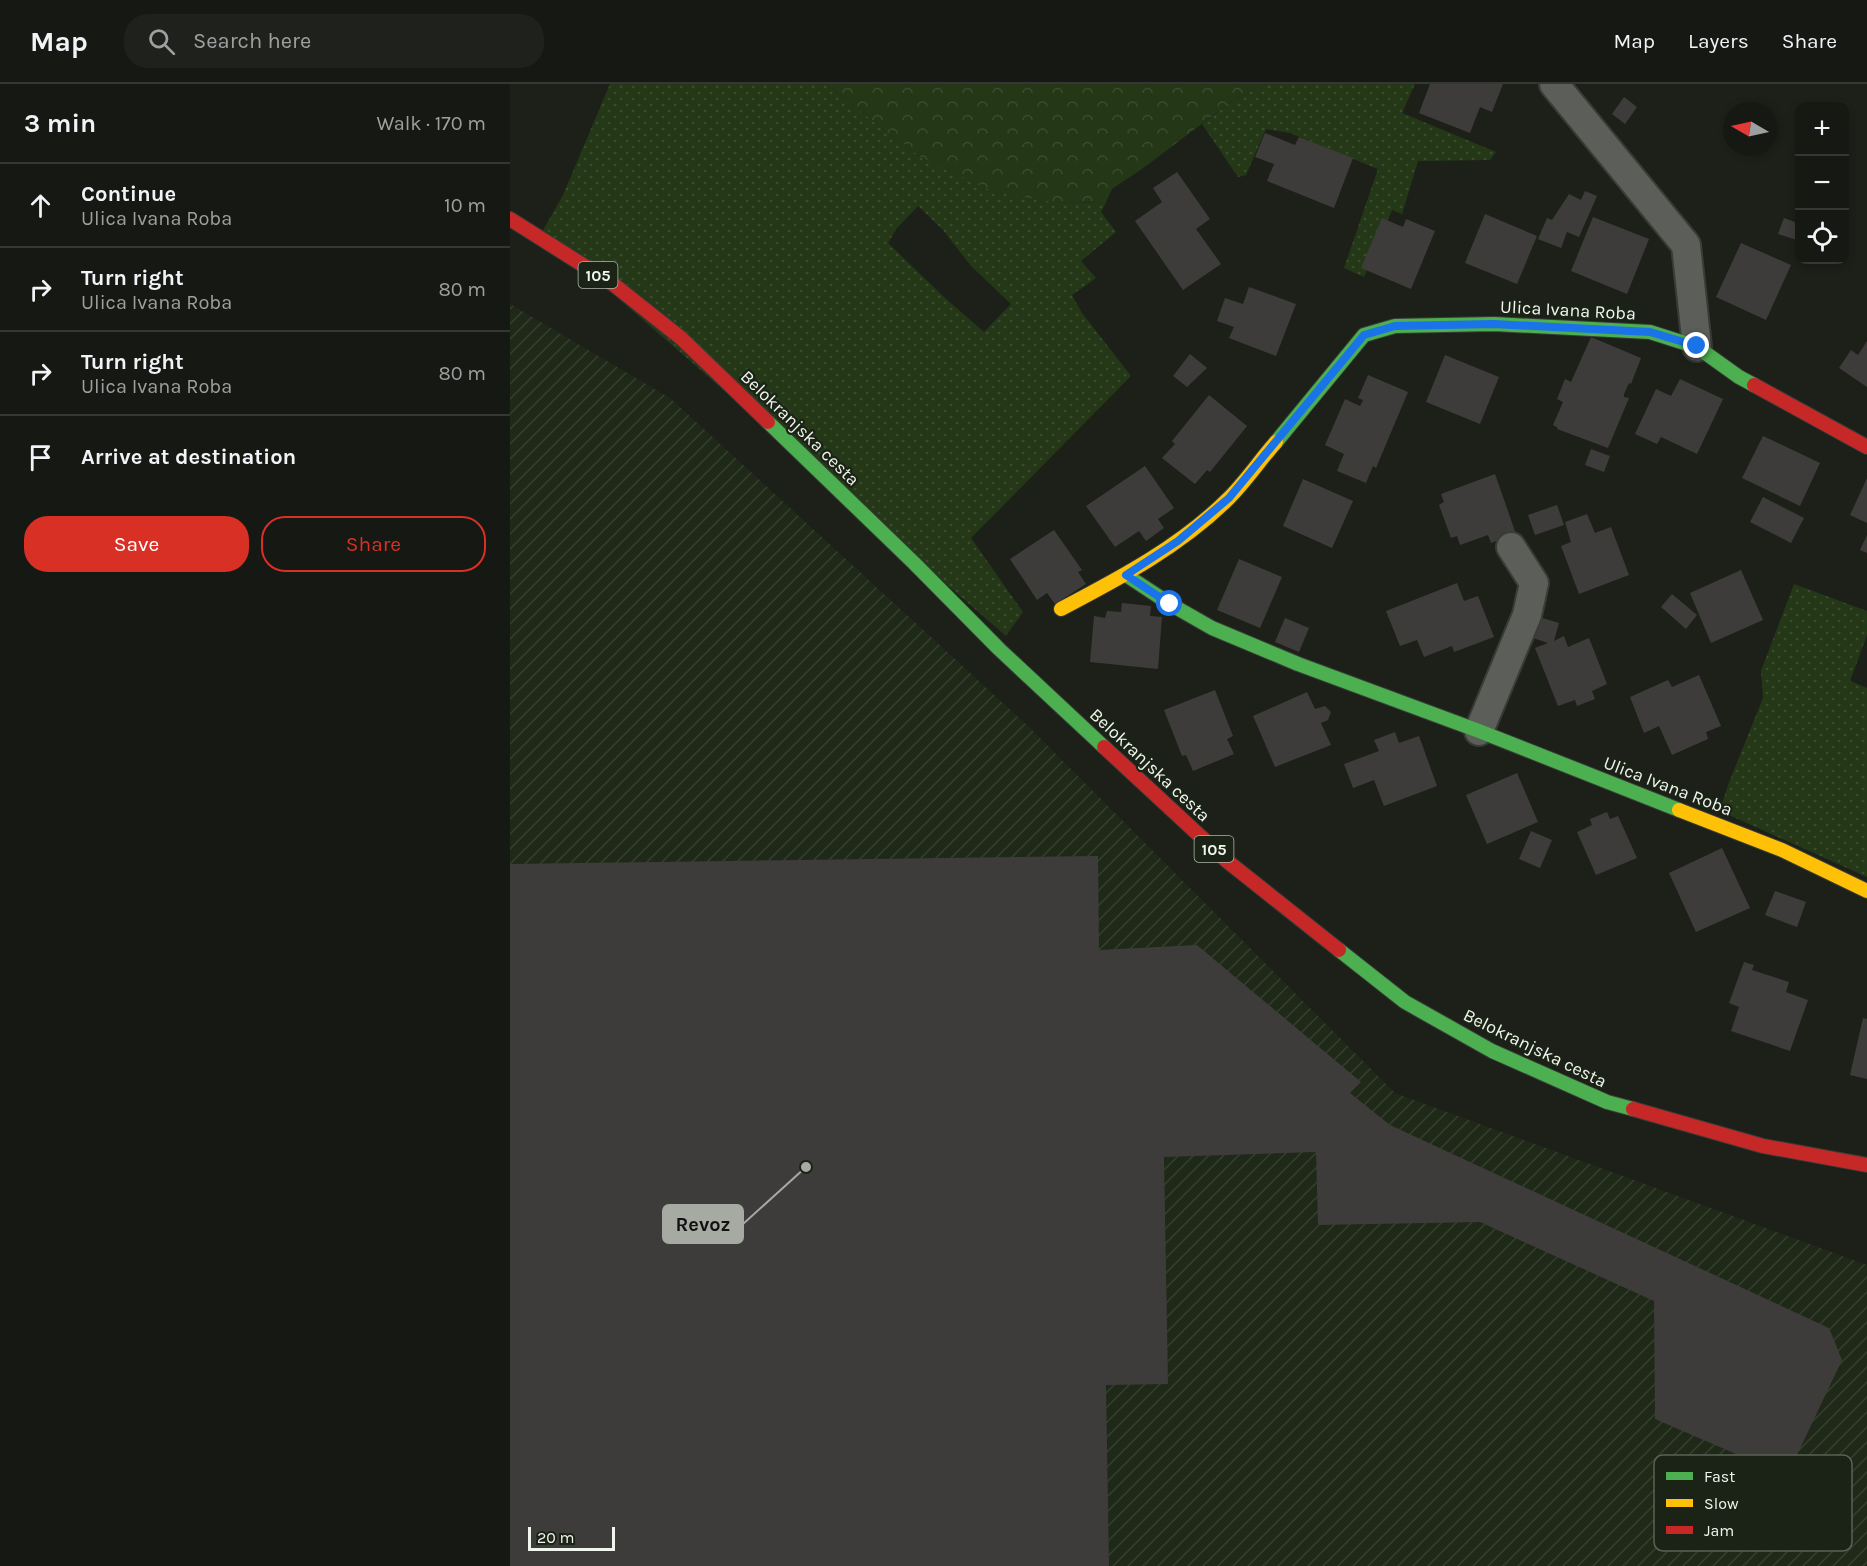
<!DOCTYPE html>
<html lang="en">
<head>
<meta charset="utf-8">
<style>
  :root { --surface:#151813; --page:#1e211c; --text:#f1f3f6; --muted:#9da0a0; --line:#343733; --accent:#d93025 }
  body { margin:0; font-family:Karla,sans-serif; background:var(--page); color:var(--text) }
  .controls { position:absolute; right:18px; top:18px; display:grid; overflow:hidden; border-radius:12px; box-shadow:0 3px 9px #0003 }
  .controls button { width:54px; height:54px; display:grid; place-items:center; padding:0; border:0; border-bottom:2px solid var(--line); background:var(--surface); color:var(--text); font:30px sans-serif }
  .compass { position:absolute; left:1213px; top:18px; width:54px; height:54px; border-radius:50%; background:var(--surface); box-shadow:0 3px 9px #0003; rotate:279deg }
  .scale { position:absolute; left:18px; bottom:15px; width:87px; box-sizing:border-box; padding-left:6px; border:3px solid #f0f5ed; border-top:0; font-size:16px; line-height:21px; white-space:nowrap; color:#f0f5ed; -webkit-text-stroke:4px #1b2316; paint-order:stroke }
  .stop { position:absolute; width:18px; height:18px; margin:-14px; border:4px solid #1a73e8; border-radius:50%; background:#fff }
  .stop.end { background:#1a73e8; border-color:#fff; box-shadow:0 2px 6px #0008 }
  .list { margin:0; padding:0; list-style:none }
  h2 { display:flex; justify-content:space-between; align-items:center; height:78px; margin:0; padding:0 24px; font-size:26px }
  h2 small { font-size:20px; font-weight:400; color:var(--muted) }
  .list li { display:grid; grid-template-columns:39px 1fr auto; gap:18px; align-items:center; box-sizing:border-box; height:84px; padding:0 24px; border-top:2px solid var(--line) }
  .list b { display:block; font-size:22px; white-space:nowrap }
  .list p { margin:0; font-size:20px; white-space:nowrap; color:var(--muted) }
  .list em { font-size:20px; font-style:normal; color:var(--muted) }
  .actions { display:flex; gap:12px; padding:18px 24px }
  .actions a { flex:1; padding:14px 0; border:2px solid var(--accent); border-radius:24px; text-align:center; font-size:21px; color:var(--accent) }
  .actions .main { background:var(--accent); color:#fff }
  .icon { flex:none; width:33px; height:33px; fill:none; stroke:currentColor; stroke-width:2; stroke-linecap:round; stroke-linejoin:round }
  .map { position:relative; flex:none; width:1357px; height:1482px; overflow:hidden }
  header { display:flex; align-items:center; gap:36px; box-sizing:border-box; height:84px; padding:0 30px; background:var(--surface); border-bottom:2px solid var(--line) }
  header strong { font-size:28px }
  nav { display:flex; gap:33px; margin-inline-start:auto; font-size:21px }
  .search { width:420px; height:54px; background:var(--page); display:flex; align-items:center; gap:15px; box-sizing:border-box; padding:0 21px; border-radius:24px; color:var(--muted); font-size:22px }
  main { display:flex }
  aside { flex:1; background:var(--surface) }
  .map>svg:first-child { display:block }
  .industrial { fill:url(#industrial-furrows) }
  .green { fill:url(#green-dots); fill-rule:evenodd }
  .forest { fill:url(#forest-crowns) }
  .building { fill:#3e3c3a }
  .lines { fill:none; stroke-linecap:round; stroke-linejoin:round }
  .street-casing { stroke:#383c37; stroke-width:32 }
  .fast-casing { stroke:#383c37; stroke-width:16 }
  .slow-casing { stroke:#383c37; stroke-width:16 }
  .jam-casing { stroke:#383c37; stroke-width:16 }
  .street { stroke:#5b5e59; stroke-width:28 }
  .fast { stroke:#4caf50; stroke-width:14 }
  .slow { stroke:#ffc107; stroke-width:14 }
  .jam { stroke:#c62828; stroke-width:14 }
  .route { stroke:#1a73e8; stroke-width:8 }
  .labels { text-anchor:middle; stroke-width:4.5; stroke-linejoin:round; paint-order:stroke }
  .shield { fill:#1b2316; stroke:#b0b6ac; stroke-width:1.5 }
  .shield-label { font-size:16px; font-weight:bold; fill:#f0f5ed }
  .street-label { font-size:18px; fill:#f0f5ed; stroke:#1b2316 }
  .key { fill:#1b2316; stroke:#5b6256; stroke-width:1.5 }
  .key-label { font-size:16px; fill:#f0f5ed }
  .leader { fill:none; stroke:#a6aaa3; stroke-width:2 }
  .callout-dot { fill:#a6aaa3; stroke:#1b2316; stroke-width:2 }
  .callout { fill:#a6aaa3; stroke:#a6aaa3; stroke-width:2 }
  .callout-label { font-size:20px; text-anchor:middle; font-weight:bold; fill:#111 }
</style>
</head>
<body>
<header>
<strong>Map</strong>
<div class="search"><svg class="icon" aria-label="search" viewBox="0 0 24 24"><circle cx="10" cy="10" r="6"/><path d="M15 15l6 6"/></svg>Search here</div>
<nav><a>Map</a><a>Layers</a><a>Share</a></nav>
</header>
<main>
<aside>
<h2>3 min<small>Walk · 170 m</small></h2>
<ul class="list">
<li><svg class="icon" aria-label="ahead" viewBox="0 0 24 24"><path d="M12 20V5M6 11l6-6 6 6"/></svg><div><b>Continue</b><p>Ulica Ivana Roba</p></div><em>10 m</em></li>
<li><svg class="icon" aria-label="right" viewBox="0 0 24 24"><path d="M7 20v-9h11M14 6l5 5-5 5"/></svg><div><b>Turn right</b><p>Ulica Ivana Roba</p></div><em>80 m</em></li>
<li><svg class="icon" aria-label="right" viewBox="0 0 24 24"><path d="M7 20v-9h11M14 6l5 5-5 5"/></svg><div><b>Turn right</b><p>Ulica Ivana Roba</p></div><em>80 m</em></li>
<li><svg class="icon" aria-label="arrive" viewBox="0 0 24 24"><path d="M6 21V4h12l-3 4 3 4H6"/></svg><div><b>Arrive at destination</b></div></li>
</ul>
<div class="actions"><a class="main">Save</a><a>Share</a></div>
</aside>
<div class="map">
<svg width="1357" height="1482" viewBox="0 0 1357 1482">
  <defs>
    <pattern id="industrial-furrows" width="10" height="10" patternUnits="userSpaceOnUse" patternTransform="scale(1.5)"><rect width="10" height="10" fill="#1f2918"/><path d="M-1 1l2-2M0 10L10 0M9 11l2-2" fill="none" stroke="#353e2f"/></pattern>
    <pattern id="green-dots" width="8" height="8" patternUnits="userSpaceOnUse" patternTransform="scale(1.5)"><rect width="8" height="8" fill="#243817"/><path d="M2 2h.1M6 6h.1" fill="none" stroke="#394c2e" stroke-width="1.8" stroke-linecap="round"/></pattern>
    <pattern id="forest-crowns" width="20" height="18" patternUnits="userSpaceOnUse" patternTransform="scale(1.5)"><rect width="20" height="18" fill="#243817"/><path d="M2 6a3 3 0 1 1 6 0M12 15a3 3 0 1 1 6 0" fill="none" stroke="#394c2e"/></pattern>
  </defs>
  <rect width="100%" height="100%" fill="#1c2019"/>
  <polygon class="industrial" points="0,220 160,314 518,642 885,1009 1357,1181 1357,1482 0,1482"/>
  <g class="green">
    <path d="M100 0H317L379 50 411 73 550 119 596 118 591 128 606 148 571 177 586 194 562 211 572 229 621 292 461 454 513 528 496 552 32 148 53 111ZM408 122 433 146 461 182 501 220 474 248 435 214 378 159 387 144Z"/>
    <polygon points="756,0 905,0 892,29 986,68 980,76 908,77 892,130 882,126 854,193 834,184 868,85 780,49 756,45 736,91 728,93 692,40 726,14"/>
    <polygon points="1284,500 1357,527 1357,551 1340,597 1357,604 1357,793 1210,727 1218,701 1253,614 1251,587"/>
  </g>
  <polygon class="forest" points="317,0 756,0 726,14 632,85 602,105 596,118 550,119 483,108 411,73 379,50"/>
  <g class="building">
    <polygon points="920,0 993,0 982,28 970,23 960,49 909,29"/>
    <polygon points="1114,13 1127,23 1115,40 1102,30"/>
    <polygon points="755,49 785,61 789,53 843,74 824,124 757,97 764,80 745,73"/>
    <polygon points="667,88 700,135 686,145 711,180 673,206 625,137 652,118 643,104"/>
    <polygon points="1075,107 1087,112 1069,153 1057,148 1051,164 1028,155 1037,134 1042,136 1059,110 1071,116"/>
    <polygon points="975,130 1027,152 1007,200 955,179"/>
    <polygon points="1083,133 1139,155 1117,210 1061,187"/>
    <polygon points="872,134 893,143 896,135 925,147 901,205 851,184"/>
    <polygon points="1274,134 1290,140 1290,157 1268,150"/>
    <polygon points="1231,159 1281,181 1256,236 1206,213"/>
    <polygon points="739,203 786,220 766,272 719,254 724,243 707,237 715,214 733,220"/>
    <polygon points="1081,253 1131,274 1121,300 1119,299 1114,310 1114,313 1119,314 1098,364 1047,345 1048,344 1043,341 1053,318 1047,315 1055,295 1061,298"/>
    <polygon points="1357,257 1357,303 1329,284 1341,266 1348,271"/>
    <polygon points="680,270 697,284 677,303 663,292"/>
    <polygon points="935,271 989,293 970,340 916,318"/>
    <polygon points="858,291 898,308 866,384 863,382 856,399 827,387 834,370 815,361 835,315 850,322 853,316 848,314"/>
    <polygon points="1170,295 1213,315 1187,370 1151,353 1147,360 1125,350 1146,305 1161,312"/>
    <polygon points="699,311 737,342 700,388 697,386 685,400 652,374 665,360 662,357"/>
    <polygon points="1253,352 1310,379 1290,422 1232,394"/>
    <polygon points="1081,365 1100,372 1094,388 1075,381"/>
    <polygon points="635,382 664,424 648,435 654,444 636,457 629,447 605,463 576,422"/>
    <polygon points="985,390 1006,450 981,459 978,451 950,461 947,452 941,454 929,421 934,418 931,410"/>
    <polygon points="1357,394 1357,439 1340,431"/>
    <polygon points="793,395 843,417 822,464 773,442"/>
    <polygon points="1253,413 1294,434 1281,459 1240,438"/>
    <polygon points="1047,421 1054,441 1025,451 1018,431"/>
    <polygon points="1077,430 1085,449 1101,443 1119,491 1069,510 1051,462 1061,458 1055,438"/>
    <polygon points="544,446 572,486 568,488 576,500 545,520 537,509 527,516 500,475"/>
    <polygon points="1357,451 1357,469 1350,466"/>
    <polygon points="729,475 772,493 750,544 707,526"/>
    <polygon points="1231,486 1253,536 1201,559 1180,509"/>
    <polygon points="947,499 954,517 968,512 984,553 944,568 942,562 914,573 907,556 890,562 876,527"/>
    <polygon points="1162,510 1187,531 1176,545 1151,523"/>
    <polygon points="612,519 641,522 640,532 652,533 648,585 580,578 584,532 595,534 597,527 611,528"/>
    <polygon points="1029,533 1049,539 1044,557 1054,552 1058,563 1079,554 1097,600 1082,607 1085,615 1067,622 1065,616 1048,622 1025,564 1038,559 1023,554"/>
    <polygon points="775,534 799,544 789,568 765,558"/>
    <polygon points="1189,591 1211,642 1196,648 1198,655 1162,671 1149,642 1134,649 1120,613 1158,596 1162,603"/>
    <polygon points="705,606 723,652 717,655 724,670 683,687 676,671 672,672 654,626"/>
    <polygon points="797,608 805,625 815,622 821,628 818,636 811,639 821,661 765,683 743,632"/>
    <polygon points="885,648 889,659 909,652 927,702 874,722 864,696 843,704 834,680 869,667 864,656"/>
    <polygon points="1007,689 1028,738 977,760 956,711"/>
    <polygon points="1097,728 1100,735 1108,732 1127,774 1086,791 1067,748 1082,741 1080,735"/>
    <polygon points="1021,747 1042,756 1030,784 1009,775"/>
    <polygon points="1212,764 1240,824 1186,848 1159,789"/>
    <polygon points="588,772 589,866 687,861 851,998 840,1009 880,1041 1319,1244 1332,1276 1277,1392 1145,1335 1144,1217 970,1138 808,1141 806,1068 654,1073 658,1300 596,1301 599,1482 0,1482 0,780"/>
    <polygon points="1265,807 1296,818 1287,843 1255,831"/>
    <polygon points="1234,878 1244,881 1242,886 1279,898 1276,908 1298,916 1280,967 1221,947 1229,923 1219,919"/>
    <polygon points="1353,934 1357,935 1357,995 1340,991"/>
  </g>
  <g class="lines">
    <defs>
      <g id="street">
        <polyline points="1044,0 1176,161 1187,263"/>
        <polyline points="969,647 1017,531 1024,499 1001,463"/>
      </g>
      <g id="fast">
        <polyline points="258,338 404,479 489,565 594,663"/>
        <polyline points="766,358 854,251 885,242 984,240 1140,248 1187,263 1229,293 1244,301"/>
        <polyline points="616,491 660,520 702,544 788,580 969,647 1169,726"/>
        <polyline points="829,866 895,918 982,967 1097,1018 1123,1025"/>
      </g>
      <g id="slow">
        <path d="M551 525C610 494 671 462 719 414 736 397 750 376 766 358"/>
        <polyline points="1169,726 1272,766 1357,807"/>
      </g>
      <g id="jam">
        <polyline points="0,135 103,200 171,254 258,338"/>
        <polyline points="1244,301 1357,363"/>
        <polyline points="594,663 717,777 829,866"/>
        <polyline points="1123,1025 1253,1062 1357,1081"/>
      </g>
    </defs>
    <use href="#street" class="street-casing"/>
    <use href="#fast" class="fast-casing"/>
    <use href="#slow" class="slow-casing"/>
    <use href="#jam" class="jam-casing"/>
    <use href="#street" class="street"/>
    <use href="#fast" class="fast"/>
    <use href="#slow" class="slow"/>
    <use href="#jam" class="jam"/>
  </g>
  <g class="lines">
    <polyline class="route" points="660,520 616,491 668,457 719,414 854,251 885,242 984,240 1140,248 1187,262"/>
  </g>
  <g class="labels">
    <g class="shield">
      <rect x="68.5" y="178" width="39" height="26" rx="4.5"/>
      <rect x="684.5" y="752" width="39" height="26" rx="4.5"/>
    </g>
    <g class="shield-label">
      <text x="88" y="197">105</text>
      <text x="704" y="771">105</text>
    </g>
    <g class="street-label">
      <text transform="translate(1058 226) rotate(3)" y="6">Ulica Ivana Roba</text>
      <text transform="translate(290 344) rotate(44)" y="6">Belokranjska cesta</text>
      <text transform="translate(640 681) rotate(43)" y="6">Belokranjska cesta</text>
      <text transform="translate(1158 702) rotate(21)" y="6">Ulica Ivana Roba</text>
      <text transform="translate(1025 964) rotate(26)" y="6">Belokranjska cesta</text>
    </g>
  </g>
  <rect x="1144" y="1371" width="198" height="96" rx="9" class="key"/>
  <rect x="1156" y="1388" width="27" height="8" fill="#4caf50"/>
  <rect x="1156" y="1415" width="27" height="8" fill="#ffc107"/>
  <rect x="1156" y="1442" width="27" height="8" fill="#c62828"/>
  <g class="key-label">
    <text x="1194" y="1398">Fast</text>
    <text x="1194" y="1425">Slow</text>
    <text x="1194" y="1452">Jam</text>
  </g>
  <path class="leader" d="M296 1083L233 1140"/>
  <circle class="callout-dot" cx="296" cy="1083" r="6"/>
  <rect class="callout" x="153" y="1121" width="80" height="38" rx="6"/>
  <g class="callout-label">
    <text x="193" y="1147">Revoz</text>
  </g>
</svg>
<div class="controls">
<button>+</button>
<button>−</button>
<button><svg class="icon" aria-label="locate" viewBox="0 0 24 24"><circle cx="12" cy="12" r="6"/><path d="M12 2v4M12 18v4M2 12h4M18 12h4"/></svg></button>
</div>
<svg class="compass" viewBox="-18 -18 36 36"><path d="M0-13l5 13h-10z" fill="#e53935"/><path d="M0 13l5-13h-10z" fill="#9da0a0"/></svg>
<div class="scale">20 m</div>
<div class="stop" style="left:660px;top:520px"></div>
<div class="stop end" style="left:1187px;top:262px"></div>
</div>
</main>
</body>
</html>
